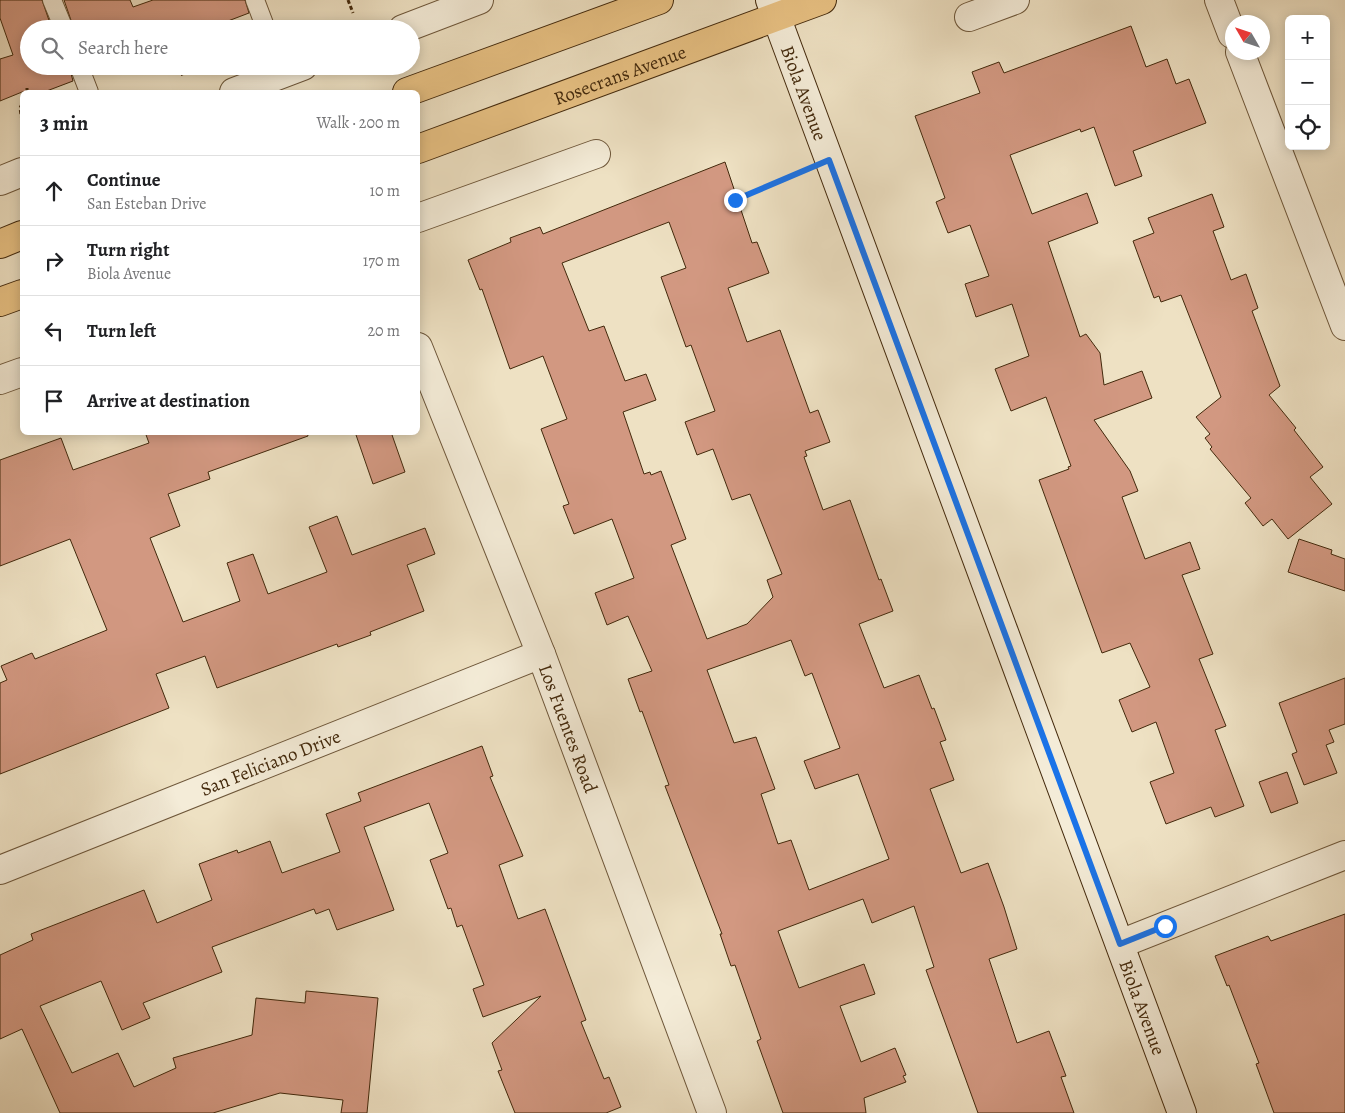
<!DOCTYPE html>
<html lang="en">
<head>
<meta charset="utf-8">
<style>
  :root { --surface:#fff; --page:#f2f2f2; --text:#202124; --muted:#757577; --line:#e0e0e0 }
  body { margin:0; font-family:Alegreya,serif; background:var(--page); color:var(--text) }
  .controls { position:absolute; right:15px; top:15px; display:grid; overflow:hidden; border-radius:8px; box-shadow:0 2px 12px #0003 }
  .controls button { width:45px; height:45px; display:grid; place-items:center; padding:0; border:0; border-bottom:1px solid var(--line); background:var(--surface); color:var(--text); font:25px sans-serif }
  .compass { position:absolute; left:1225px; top:15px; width:45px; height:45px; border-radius:50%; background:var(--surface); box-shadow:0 2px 12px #0003; rotate:309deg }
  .stop { position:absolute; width:15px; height:15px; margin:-11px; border:4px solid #1a73e8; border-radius:50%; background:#fff }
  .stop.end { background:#1a73e8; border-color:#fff; box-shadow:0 1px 5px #0008 }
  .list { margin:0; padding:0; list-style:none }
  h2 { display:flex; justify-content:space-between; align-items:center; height:65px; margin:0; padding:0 20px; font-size:21px }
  h2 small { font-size:16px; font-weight:400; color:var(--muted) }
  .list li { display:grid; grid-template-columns:32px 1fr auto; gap:15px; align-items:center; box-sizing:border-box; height:70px; padding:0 20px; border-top:1px solid var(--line) }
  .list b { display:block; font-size:19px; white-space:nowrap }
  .list p { margin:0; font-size:16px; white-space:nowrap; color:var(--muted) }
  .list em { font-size:16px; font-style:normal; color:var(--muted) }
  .icon { flex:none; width:28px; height:28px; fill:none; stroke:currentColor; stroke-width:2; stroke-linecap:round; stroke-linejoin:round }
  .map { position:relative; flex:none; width:1345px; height:1113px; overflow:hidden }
  .search { position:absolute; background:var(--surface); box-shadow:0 2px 12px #0003; left:20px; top:20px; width:400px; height:55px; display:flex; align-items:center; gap:12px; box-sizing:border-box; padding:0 18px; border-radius:28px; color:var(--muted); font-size:19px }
  .panel { position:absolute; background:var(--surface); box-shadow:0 2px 12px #0003; left:20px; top:90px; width:400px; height:345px; border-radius:8px }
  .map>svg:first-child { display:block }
  .building { fill:#d29881; stroke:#43290c; fill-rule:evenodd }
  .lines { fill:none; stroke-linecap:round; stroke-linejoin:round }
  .lane-casing { stroke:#6e573a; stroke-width:20 }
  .street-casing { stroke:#6e573a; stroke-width:30 }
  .secondary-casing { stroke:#43290c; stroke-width:30 }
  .primary-casing { stroke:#43290c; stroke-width:30 }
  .path { stroke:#43290c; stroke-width:3; stroke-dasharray:4 2.5; stroke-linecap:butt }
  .lane { stroke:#f4ecd8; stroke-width:18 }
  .street { stroke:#f4ecd8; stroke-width:28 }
  .secondary { stroke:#f4ecd8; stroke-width:28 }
  .primary { stroke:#e7c082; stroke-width:28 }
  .route { stroke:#1a73e8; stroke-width:6 }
  .labels { text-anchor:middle; stroke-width:5; stroke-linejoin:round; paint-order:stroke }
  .street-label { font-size:19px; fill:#43290c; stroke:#f4ecd8 }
</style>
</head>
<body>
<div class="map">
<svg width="1345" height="1113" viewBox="0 0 1345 1113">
  <rect width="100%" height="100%" fill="#eee1c3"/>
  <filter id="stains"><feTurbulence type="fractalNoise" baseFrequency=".004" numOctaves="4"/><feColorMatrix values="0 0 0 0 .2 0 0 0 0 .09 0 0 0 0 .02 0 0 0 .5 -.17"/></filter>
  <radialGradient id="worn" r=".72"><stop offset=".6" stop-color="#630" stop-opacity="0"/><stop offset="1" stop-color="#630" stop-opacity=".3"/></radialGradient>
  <g class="building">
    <polygon points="0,0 42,0 52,29 29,29 29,66 69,66 73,81 44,92 22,92 0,101 0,59 13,55 0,18"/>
    <polygon points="64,0 130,0 133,7 153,0 245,0 249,13 207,29 74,29"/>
    <polygon points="1131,26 1146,67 1167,59 1176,84 1189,79 1206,123 1133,151 1142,176 1115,186 1094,127 1081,132 1080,129 1010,155 1032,214 1087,193 1098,223 1048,242 1080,337 1086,334 1100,353 1104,385 1142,371 1152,398 1094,420 1130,471 1138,491 1122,497 1145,559 1190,542 1200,569 1182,575 1213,654 1199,659 1226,726 1215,730 1244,806 1215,817 1211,807 1166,824 1150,782 1174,773 1156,722 1132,732 1119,700 1150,687 1130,643 1102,653 1039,480 1069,469 1068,467 1071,466 1046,397 1011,411 995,369 1029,356 1012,304 976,317 965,284 989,276 970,225 948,233 936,202 945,198 915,116 980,93 972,72 999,62 1004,73"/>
    <path d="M725 162 752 243 757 242 769 273 728 288 747 342 780 330 810 413 818 410 830 442 805 451 807 456 804 457 823 510 850 500 879 580 881 579 893 611 859 624 884 688 919 675 932 709 934 708 946 740 940 742 954 780 930 789 961 873 988 863 1004 907 1017 949 989 959 1017 1043 1049 1031 1066 1076 1061 1077 1074 1113H978L926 970 934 967 914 906 872 923 863 899 778 931 799 988 864 964 875 994 840 1006 861 1062 895 1048 906 1075 903 1076 906 1082 864 1098 866 1113H783L757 1041 761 1039 735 965 731 966 720 934H722L665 786 669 785 642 711 640 712 628 679 652 671 628 616 607 625 595 593 634 578 612 519 574 534 563 506 569 504 541 429 567 419 543 356 510 369 482 289 480 290 468 260 511 242 510 238 540 227 543 234ZM669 222 686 268 661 277 686 347 691 345 715 411 685 422 697 455 713 449 732 500 750 494 782 574 767 580 773 597 747 624 707 639 671 545 686 539 661 471 651 475 650 472 644 474 623 412 656 400 646 374 625 381 604 326 589 331 562 263ZM791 640 805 676 812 673 840 748 804 761 815 789 858 774 889 859 809 890 791 840 778 844 761 794 775 789 756 737 734 743 707 670Z"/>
    <polygon points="1212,194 1224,227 1213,231 1231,280 1246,274 1258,308 1252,311 1280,386 1269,395 1296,428 1294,430 1323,467 1310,477 1332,504 1288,539 1272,519 1263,526 1245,503 1251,498 1210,449 1212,447 1205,438 1210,434 1196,417 1221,397 1181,295 1161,302 1159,296 1154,298 1133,241 1154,233 1148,218"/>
    <polygon points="145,432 307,432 308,436 208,472 210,479 168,494 180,526 150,538 183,622 240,601 227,563 253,554 268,594 327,572 309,527 337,516 352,555 425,528 435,554 407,565 424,611 370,632 371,635 338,647 337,644 217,688 205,656 156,674 169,708 0,774 0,683 7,680 1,666 32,653 35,659 107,630 70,539 0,566 0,460 61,438 73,470 149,443"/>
    <polygon points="355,432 391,432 405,472 373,484"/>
    <polygon points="1299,539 1332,550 1331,554 1345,559 1345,591 1288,572"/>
    <polygon points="1345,678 1345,724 1329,730 1334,742 1326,745 1337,773 1304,785 1292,754 1297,752 1279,703"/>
    <polygon points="482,746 493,776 490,777 523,856 499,865 518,919 545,909 586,1020 581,1022 604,1079 609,1077 621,1107 606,1113 515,1113 498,1071 502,1070 492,1043 541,996 483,1017 473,989 484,985 462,925 457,927 451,908 448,909 430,860 448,853 429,803 364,827 394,910 337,930 329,909 316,914 314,909 212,947 222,972 143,1003 150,1018 122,1030 101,981 40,1006 72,1073 118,1053 134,1087 176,1068 173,1058 252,1035 256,998 305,1003 306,991 378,998 367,1113 341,1113 343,1100 280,1093 213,1113 60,1113 22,1029 0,1039 0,955 33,940 31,934 144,890 157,923 212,900 199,864 237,850 238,853 270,841 282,873 340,852 326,814 361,801 358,793"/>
    <polygon points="1287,772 1298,803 1271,813 1259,782"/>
    <polygon points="1345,914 1345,1113 1274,1113 1256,1064 1259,1063 1229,985 1227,986 1215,956 1268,936 1271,941"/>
  </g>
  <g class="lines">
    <defs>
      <g id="lane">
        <polyline points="52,0 64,29"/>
        <polyline points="255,0 266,29"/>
        <polyline points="79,66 89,92"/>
      </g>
      <g id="street">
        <polyline points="1219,0 1232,34"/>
        <polyline points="969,17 1015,0"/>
        <polyline points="403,29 479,0"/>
        <polyline points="1240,52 1345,326"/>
        <polyline points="234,92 303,66"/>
        <polyline points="0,181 22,172"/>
        <polyline points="418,218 596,154"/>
        <path id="s1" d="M418 347 541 654 712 1113"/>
        <polyline points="0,380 22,372"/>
        <path id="s2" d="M0 870 541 654"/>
        <polyline points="1120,944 1345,855"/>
      </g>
      <g id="secondary">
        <path id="s3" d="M770 0 1182 1113"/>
      </g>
      <g id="primary">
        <polyline points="407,92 659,0"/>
        <path id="s4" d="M418 149 822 0"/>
        <polyline points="0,244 22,235"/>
        <polyline points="0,302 22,294"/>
      </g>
    </defs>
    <use href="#lane" class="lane-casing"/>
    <use href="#street" class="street-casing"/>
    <use href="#secondary" class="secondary-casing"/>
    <use href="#primary" class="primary-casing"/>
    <g class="path">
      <polyline points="348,0 353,13"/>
      <polyline points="178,66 183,76"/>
      <polyline points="27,92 27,87"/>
      <polyline points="22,104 20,108 22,121"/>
      <polyline points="735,200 801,172"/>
    </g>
    <use href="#lane" class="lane"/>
    <use href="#street" class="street"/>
    <use href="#secondary" class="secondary"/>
    <use href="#primary" class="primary"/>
  </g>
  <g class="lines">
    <polyline class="route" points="735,200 829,160 1120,944 1165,926"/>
  </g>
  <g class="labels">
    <g class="street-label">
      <text dy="7" stroke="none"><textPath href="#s4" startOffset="215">Rosecrans Avenue</textPath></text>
      <text dy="7" stroke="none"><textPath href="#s3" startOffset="99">Biola Avenue</textPath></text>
      <text dy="7" stroke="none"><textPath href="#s1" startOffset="410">Los Fuentes Road</textPath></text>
      <text dy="7" stroke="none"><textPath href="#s2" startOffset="291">San Feliciano Drive</textPath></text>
      <text dy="7" stroke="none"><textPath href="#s3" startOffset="1074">Biola Avenue</textPath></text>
    </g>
  </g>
  <rect width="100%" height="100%" filter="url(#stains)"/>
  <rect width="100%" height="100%" fill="url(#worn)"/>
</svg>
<div class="controls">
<button>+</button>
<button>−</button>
<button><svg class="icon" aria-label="locate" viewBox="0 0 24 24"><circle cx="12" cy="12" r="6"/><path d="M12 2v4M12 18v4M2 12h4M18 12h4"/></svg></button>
</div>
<svg class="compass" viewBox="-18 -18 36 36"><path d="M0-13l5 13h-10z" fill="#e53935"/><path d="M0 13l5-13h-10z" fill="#757577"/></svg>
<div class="stop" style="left:1165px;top:926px"></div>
<div class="stop end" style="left:735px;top:200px"></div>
<div class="search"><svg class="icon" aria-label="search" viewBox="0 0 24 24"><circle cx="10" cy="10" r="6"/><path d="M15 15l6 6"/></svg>Search here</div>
<section class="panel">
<h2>3 min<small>Walk · 200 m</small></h2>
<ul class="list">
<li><svg class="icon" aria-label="ahead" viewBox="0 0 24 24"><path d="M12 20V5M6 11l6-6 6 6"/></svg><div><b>Continue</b><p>San Esteban Drive</p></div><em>10 m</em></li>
<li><svg class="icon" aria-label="right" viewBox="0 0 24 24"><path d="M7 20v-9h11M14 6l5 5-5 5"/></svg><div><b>Turn right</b><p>Biola Avenue</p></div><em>170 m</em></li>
<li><svg class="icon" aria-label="left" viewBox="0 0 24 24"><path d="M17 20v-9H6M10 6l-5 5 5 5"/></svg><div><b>Turn left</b></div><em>20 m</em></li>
<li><svg class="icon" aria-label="arrive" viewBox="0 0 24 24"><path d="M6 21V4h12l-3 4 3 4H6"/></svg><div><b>Arrive at destination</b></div></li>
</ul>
</section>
</div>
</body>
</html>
